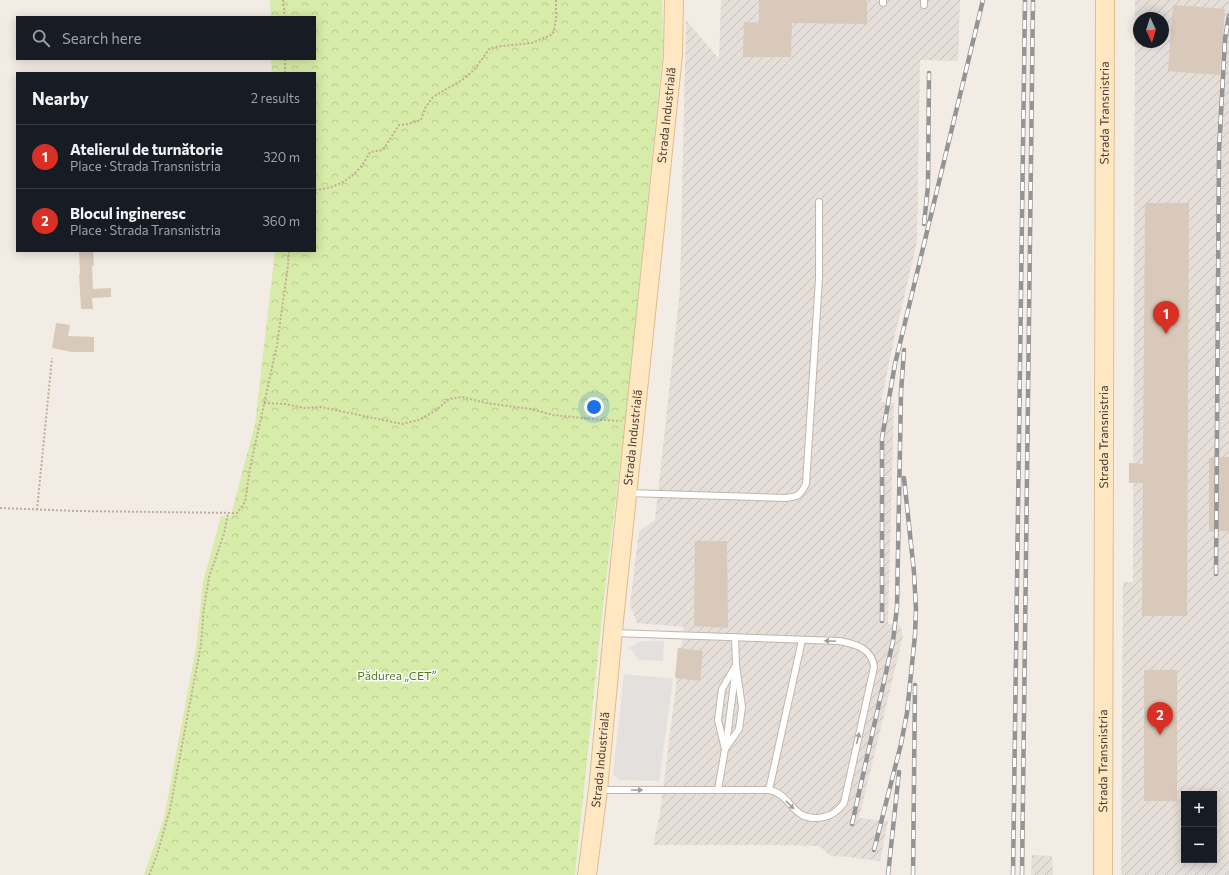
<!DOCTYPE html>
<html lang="en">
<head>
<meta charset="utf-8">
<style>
  :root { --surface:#171b24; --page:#20242c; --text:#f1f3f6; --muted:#9ea1a6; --line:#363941; --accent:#d93025 }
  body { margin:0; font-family:Commissioner,sans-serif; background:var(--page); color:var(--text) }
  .controls { position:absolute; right:12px; bottom:12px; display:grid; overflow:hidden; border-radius:0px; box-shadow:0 2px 10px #0003 }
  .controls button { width:36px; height:36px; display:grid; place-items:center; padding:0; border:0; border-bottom:1px solid var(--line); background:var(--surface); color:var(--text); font:20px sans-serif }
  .compass { position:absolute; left:1133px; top:12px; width:36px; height:36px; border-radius:50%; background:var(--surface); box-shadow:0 2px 10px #0003; rotate:176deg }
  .you { position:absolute; left:594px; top:407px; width:14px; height:14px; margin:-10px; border:3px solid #fff; border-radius:50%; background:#1a73e8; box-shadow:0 0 0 6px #1a73e833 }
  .badge { display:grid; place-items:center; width:26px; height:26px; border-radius:50%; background:var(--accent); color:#fff; font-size:13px; font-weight:700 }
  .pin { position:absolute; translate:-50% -33px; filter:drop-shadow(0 1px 2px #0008) }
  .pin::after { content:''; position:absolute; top:21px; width:14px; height:12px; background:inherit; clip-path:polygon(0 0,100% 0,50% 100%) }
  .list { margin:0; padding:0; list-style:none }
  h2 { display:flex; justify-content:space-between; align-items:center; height:52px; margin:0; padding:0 16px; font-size:17px }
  h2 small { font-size:13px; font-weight:400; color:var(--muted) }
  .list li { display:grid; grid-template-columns:26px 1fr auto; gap:12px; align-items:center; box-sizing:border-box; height:64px; padding:0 16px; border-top:1px solid var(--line) }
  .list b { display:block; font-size:15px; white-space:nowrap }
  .list p { margin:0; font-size:13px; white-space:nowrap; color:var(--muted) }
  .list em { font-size:13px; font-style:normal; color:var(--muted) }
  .icon { flex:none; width:22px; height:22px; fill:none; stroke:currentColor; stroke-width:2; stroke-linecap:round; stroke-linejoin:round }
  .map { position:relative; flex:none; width:1229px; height:875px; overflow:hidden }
  .search { position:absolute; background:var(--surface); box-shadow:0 2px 10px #0003; left:16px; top:16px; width:300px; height:44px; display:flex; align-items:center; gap:10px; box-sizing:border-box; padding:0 14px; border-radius:0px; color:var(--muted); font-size:15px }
  .panel { position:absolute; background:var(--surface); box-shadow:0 2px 10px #0003; left:16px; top:72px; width:300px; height:180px; border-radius:0px }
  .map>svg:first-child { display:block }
  .industrial { fill:url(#industrial-furrows); fill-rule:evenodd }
  .green { fill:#d7eca8 }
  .forest { fill:url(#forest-crowns) }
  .parking { fill:#e3e0dd }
  .building { fill:#d9c9bb }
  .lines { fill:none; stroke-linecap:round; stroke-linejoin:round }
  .lane-casing { stroke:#c2b6a8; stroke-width:8 }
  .secondary-casing { stroke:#dbbd91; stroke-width:20 }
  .path { stroke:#c2ac95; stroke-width:2; stroke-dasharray:2 2; stroke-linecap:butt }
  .lane { stroke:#fff; stroke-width:6 }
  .secondary { stroke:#ffe7c2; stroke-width:18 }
  .rail-casing { stroke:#949494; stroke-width:4.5 }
  .rail { stroke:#fff; stroke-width:3; stroke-dasharray:9; stroke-linecap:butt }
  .oneway { fill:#a29e99 }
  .labels { text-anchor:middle; stroke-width:3; stroke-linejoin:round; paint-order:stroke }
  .street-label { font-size:12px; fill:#463c33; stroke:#fff }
  .park-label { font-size:12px; fill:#517c22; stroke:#fff }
</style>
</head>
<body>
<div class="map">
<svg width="1229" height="875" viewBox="0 0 1229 875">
  <defs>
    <pattern id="industrial-furrows" width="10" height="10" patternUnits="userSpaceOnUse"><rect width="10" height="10" fill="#e5ded9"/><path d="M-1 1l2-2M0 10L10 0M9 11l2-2" fill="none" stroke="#c6bfbb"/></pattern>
    <pattern id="forest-crowns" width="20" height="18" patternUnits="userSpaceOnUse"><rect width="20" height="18" fill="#d7eca8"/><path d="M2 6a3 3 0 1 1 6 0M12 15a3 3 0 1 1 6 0" fill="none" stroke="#bacb91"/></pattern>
  </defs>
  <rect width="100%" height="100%" fill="#f3ece4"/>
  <g class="industrial">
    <polygon points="721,0 960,0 958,61 920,60 917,242 894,339 881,402 894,403 888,624 900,625 903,636 859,818 888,821 880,861 849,857 831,856 819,846 776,845 653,845 660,814 677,678 675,678 678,648 681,648 684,627 637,623 630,605 639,531 655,520 680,290 686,20 719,59"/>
    <path d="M1135 0H1229V875H1121L1123 582H1133ZM1139 18H1163V42H1139ZM1184 794H1214V860H1184Z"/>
    <polygon points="1032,855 1052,856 1053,875 1031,875"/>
  </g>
  <polygon class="green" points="221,516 230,517 210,594 170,835 153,875 144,875 164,818 196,648 203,582"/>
  <polygon class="forest" points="270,0 662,0 663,48 628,396 604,598 575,875 153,875 170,835 210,594 255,424 275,251 315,251 315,73 272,73 271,59 315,59 315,17 271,17"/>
  <g class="parking">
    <polygon points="646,641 664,641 663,661 638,660 631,649 628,648 639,642"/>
    <polygon points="624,674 673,679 659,781 619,780 613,774"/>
  </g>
  <g class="building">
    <polygon points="759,0 867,0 867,24 792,23 791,57 743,57 744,22 759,23"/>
    <polygon points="1173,5 1225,9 1220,75 1168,71"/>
    <polygon points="1145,203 1189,203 1187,616 1142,616 1143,483 1129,483 1129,463 1143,464"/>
    <polygon points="79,251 93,251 94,266 92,266 93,289 111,288 111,297 92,298 93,309 81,309 79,274 80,274"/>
    <polygon points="56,323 70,325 68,336 94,337 94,352 72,352 52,348"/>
    <polygon points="1229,457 1229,531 1209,532 1209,458"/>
    <polygon points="695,541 727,541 728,628 694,626"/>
    <polygon points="678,648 703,651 700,681 675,678"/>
    <rect x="1144" y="670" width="33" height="131"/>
  </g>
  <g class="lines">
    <defs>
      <g id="lane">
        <polyline points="883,3 883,0"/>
        <polyline points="924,5 924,0"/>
        <path d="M628 493 785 498C797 497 800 496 806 484L819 279V202"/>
        <polyline points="726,745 735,675"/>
        <polyline points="725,749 739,729 742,707 736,665"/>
        <path d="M600 790H769C793 794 791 824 824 817 833 815 839 810 844 803L874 667C872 648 855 644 839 641L614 633"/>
        <polyline points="718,790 725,749 718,720 722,689 736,665 735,637"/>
        <polyline points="769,790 802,640"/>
      </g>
      <g id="secondary">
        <path id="s1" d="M587 875 598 790 614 620 673 55 674 0"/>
        <path id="s2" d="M1103 875 1105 0"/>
      </g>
    </defs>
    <use href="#lane" class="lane-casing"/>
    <use href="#secondary" class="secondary-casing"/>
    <g class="path">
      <polyline points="283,0 285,17"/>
      <polyline points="285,73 285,59"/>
      <path d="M315 190C340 188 359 175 370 152L383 150 399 125 408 124 421 120 425 108 433 97 462 80 474 70 490 48 502 46 532 43 553 34 556 19V0"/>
      <polyline points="264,403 285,404 304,408 321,407 402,424 419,420 435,411 449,399 462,397 486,403 531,409 553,415 602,420 621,421"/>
      <polyline points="0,508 77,511 237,513 245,502 250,468 277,345 288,265 289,251"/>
      <polyline points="37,510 52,358"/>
      <polyline points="149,875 157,855 170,809 201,645 204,607 209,577 224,534 228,514"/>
    </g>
    <use href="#lane" class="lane"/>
    <use href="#secondary" class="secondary"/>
    <defs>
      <g id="rail">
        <polyline points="924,224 928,186 929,73"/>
        <polyline points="1216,574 1219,150 1225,39 1229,16"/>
        <polyline points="882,621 882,438 895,364 983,0"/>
        <polyline points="852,824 893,641 897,607 901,393 904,350"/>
        <polyline points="874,850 901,744 907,713 915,635 916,610 914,572 904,478"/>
        <polyline points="888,875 899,772"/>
        <polyline points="913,875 915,685"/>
        <polyline points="1013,875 1025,0"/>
        <polyline points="1022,875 1033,0"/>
      </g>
    </defs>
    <use href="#rail" class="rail-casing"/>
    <use href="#rail" class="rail"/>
  </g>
  <defs><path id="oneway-solid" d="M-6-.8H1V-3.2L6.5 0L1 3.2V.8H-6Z"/></defs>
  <g class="oneway">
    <use href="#oneway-solid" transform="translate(830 641) rotate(-178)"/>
    <use href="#oneway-solid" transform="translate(858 738) rotate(-77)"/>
    <use href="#oneway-solid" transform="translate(637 790)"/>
    <use href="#oneway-solid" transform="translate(790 805) rotate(44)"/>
  </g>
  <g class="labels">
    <g class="street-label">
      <text dy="4" stroke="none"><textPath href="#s2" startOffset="762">Strada Transnistria</textPath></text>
      <text dy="4" stroke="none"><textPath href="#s1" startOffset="764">Strada Industrială</textPath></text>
      <text dy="4" stroke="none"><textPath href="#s1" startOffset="440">Strada Industrială</textPath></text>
      <text dy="4" stroke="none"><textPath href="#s2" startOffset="438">Strada Transnistria</textPath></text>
      <text dy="4" stroke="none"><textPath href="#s1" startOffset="116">Strada Industrială</textPath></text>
      <text dy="4" stroke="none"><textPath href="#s2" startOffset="114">Strada Transnistria</textPath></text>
    </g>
    <g class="park-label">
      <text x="397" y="680">Pădurea „CET”</text>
    </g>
  </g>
</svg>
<div class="controls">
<button>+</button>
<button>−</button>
</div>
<svg class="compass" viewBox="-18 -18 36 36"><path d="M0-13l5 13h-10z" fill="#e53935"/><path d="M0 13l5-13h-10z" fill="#9ea1a6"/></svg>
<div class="you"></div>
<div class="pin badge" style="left:1166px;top:334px">1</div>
<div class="pin badge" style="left:1160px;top:735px">2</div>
<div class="search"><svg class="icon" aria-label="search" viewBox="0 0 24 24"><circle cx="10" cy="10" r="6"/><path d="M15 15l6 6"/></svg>Search here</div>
<section class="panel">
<h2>Nearby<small>2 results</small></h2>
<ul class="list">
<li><span class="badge">1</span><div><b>Atelierul de turnătorie</b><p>Place · Strada Transnistria</p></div><em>320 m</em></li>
<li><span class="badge">2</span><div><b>Blocul ingineresc</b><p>Place · Strada Transnistria</p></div><em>360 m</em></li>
</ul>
</section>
</div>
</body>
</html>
